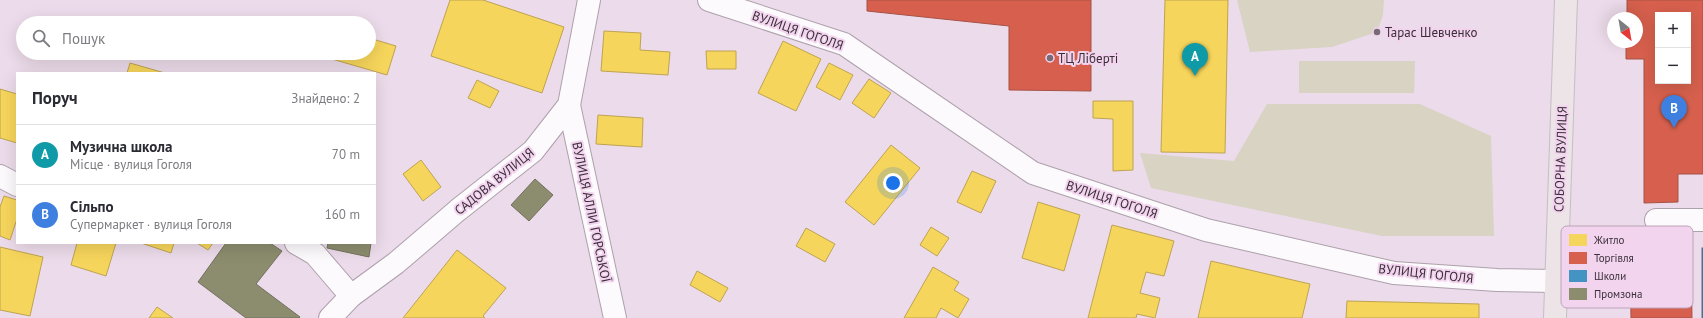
<!DOCTYPE html>
<html lang="uk">
<head>
<meta charset="utf-8">
<style>
  :root { --surface:#fff; --page:#f7f7f7; --text:#2b2b33; --muted:#7c7c81; --line:#e1e1e2; --accent:#111827 }
  body { margin:0; font-family:"PT Sans",sans-serif; background:var(--page); color:var(--text) }
  .controls { position:absolute; right:12px; top:12px; display:grid; overflow:hidden; border-radius:0px; box-shadow:0 4px 16px #0002 }
  .controls button { width:36px; height:36px; display:grid; place-items:center; padding:0; border:0; border-bottom:1px solid var(--line); background:var(--surface); color:var(--text); font:20px sans-serif }
  .compass { position:absolute; left:1607px; top:12px; width:36px; height:36px; border-radius:50%; background:var(--surface); box-shadow:0 4px 16px #0002; rotate:149deg }
  .you { position:absolute; left:893px; top:183px; width:14px; height:14px; margin:-10px; border:3px solid #fff; border-radius:50%; background:#1a73e8; box-shadow:0 0 0 6px #1a73e833 }
  .badge { display:grid; place-items:center; width:26px; height:26px; border-radius:50%; background:var(--accent); color:#fff; font-size:13px; font-weight:700 }
  .pin { position:absolute; translate:-50% -33px; filter:drop-shadow(0 1px 2px #0008) }
  .pin::after { content:''; position:absolute; top:21px; width:14px; height:12px; background:inherit; clip-path:polygon(0 0,100% 0,50% 100%) }
  .list { margin:0; padding:0; list-style:none }
  h2 { display:flex; justify-content:space-between; align-items:center; height:52px; margin:0; padding:0 16px; font-size:17px }
  h2 small { font-size:13px; font-weight:400; color:var(--muted) }
  .list li { display:grid; grid-template-columns:26px 1fr auto; gap:12px; align-items:center; box-sizing:border-box; height:60px; padding:0 16px; border-top:1px solid var(--line) }
  .list b { display:block; font-size:15px; white-space:nowrap }
  .list p { margin:0; font-size:13px; white-space:nowrap; color:var(--muted) }
  .list em { font-size:13px; font-style:normal; color:var(--muted) }
  .icon { flex:none; width:22px; height:22px; fill:none; stroke:currentColor; stroke-width:2; stroke-linecap:round; stroke-linejoin:round }
  .map { position:relative; flex:none; width:1703px; height:318px; overflow:hidden }
  .search { position:absolute; background:var(--surface); box-shadow:0 4px 16px #0002; left:16px; top:16px; width:360px; height:44px; display:flex; align-items:center; gap:10px; box-sizing:border-box; padding:0 14px; border-radius:22px; color:var(--muted); font-size:15px }
  .panel { position:absolute; background:var(--surface); box-shadow:0 4px 16px #0002; left:16px; top:72px; width:360px; height:172px; border-radius:0px }
  .map>svg:first-child { display:block }
  .green { fill:#d9d3c4 }
  .homes { fill:#f6d55c; stroke:#bea352 }
  .shops { fill:#d6604d; stroke:#a75147; fill-rule:evenodd }
  .schools { fill:#4393c3; stroke:#40759a }
  .industry { fill:#8c8c6e; stroke:#73705e }
  .lines { fill:none; stroke-linecap:round; stroke-linejoin:round }
  .minor-casing { stroke:#ada1ac; stroke-width:24 }
  .major-casing { stroke:#c5bdc5; stroke-width:24 }
  .minor { stroke:#fcfafc; stroke-width:22 }
  .major { stroke:#ece4e7; stroke-width:22 }
  .poi-dot { fill:#786b77; stroke:#f3d4ef; stroke-width:1.5 }
  .labels { text-anchor:middle; stroke-width:4; stroke-linejoin:round; paint-order:stroke }
  .street-label { font-size:13px; fill:#3a2f39; stroke:#f3d4ef }
  .poi-label { font-size:13px; fill:#3a2f39; stroke:#f3d4ef; text-anchor:start }
  .key { fill:#f3d4ef; stroke:#bca2b8; stroke-width:1 }
  .key-label { font-size:11px; fill:#3a2f39 }
</style>
</head>
<body>
<div class="map">
<svg width="1703" height="318" viewBox="0 0 1703 318">
  <rect width="100%" height="100%" fill="#ecdbea"/>
  <g class="green">
    <polygon points="1237,0 1384,0 1383,15 1377,32 1332,47 1250,52"/>
    <polygon points="1299,61 1415,61 1414,93 1299,93"/>
    <polygon points="1267,104 1420,104 1491,136 1494,236 1382,236 1151,188 1140,153 1234,161"/>
  </g>
  <g class="homes">
    <polygon points="450,0 483,0 564,27 542,93 431,56"/>
    <polygon points="1165,0 1228,0 1225,153 1161,152"/>
    <polygon points="604,31 641,33 640,50 670,52 668,75 601,71"/>
    <polygon points="369,38 396,46 387,75 325,57 327,53 369,53"/>
    <polygon points="783,41 821,59 796,111 758,93"/>
    <polygon points="706,51 736,51 736,69 707,69"/>
    <polygon points="130,63 165,73 127,73"/>
    <polygon points="829,63 853,75 840,100 816,87"/>
    <polygon points="869,79 891,93 874,118 852,103"/>
    <polygon points="477,80 499,91 490,108 468,98"/>
    <polygon points="0,89 17,94 17,143 0,138"/>
    <polygon points="1093,101 1133,101 1133,170 1113,171 1113,119 1093,118"/>
    <polygon points="598,115 643,118 642,147 596,144"/>
    <polygon points="891,145 920,168 874,225 845,202"/>
    <polygon points="421,160 441,187 423,201 403,174"/>
    <polygon points="972,171 996,181 981,213 957,202"/>
    <polygon points="4,196 17,200 17,219 10,240 0,236 0,207"/>
    <polygon points="1038,202 1080,215 1064,271 1022,258"/>
    <polygon points="1112,225 1174,241 1164,276 1146,272 1140,293 1160,298 1155,318 1137,314 1136,318 1088,318"/>
    <polygon points="931,227 949,238 937,256 920,245"/>
    <polygon points="806,228 835,244 825,262 796,246"/>
    <polygon points="77,243 116,243 106,276 71,265"/>
    <polygon points="141,243 174,243 171,253"/>
    <polygon points="197,243 213,243 208,250"/>
    <polygon points="0,247 43,257 30,316 0,310"/>
    <polygon points="457,250 506,288 483,316 485,318 403,318"/>
    <polygon points="1211,261 1310,284 1302,318 1198,318"/>
    <polygon points="933,267 959,282 954,290 969,299 958,318 941,308 936,318 904,318"/>
    <polygon points="697,271 728,288 720,302 690,285"/>
    <polygon points="1347,301 1479,304 1479,318 1346,318"/>
    <polygon points="157,307 173,318 149,318"/>
  </g>
  <g class="shops">
    <polygon points="867,0 1091,0 1091,91 1009,90 1009,26 867,11"/>
    <path d="M1627 0H1703V174H1678V202L1644 203V59H1626V42H1637V18H1627ZM1658 15H1688V81H1658Z"/>
    <polygon points="1691,250 1692,318 1631,318 1630,252"/>
  </g>
  <rect class="schools" x="1702" y="248" width="1" height="70"/>
  <g class="industry">
    <polygon points="535,179 553,195 529,221 511,205"/>
    <polygon points="226,243 270,243 282,251 256,284 300,317 299,318 246,318 198,282"/>
    <polygon points="328,243 371,243 369,257 327,248"/>
  </g>
  <g class="lines">
    <defs>
      <g id="minor">
        <polyline points="709,0 844,44 1033,173 1206,230 1394,273 1497,280 1556,281"/>
        <polyline points="569,105 615,318"/>
        <polyline points="0,176 17,185"/>
        <polyline points="1656,220 1703,220"/>
        <polyline points="296,243 315,254 351,296"/>
        <polyline points="330,318 351,296 396,263 458,210 533,151 569,105 589,0"/>
      </g>
      <polyline id="major" points="1555,318 1566,0"/>
    </defs>
    <use href="#minor" class="minor-casing"/>
    <use href="#major" class="major-casing"/>
    <use href="#minor" class="minor"/>
    <use href="#major" class="major"/>
  </g>
  <g class="poi-dot">
    <circle cx="1377" cy="32" r="4"/>
    <circle cx="1050" cy="58" r="4"/>
  </g>
  <g class="labels">
    <g class="street-label">
      <text transform="translate(798 30) rotate(19)" y="5">ВУЛИЦЯ ГОГОЛЯ</text>
      <text transform="translate(1560 159) rotate(-88)" y="5">СОБОРНА ВУЛИЦЯ</text>
      <text transform="translate(494 181) rotate(-39)" y="5">САДОВА ВУЛИЦЯ</text>
      <text transform="translate(1112 199) rotate(18)" y="5">ВУЛИЦЯ ГОГОЛЯ</text>
      <text transform="translate(592 212) rotate(78)" y="5">ВУЛИЦЯ АЛЛИ ГОРСЬКОЇ</text>
      <text transform="translate(1426 273) rotate(6)" y="5">ВУЛИЦЯ ГОГОЛЯ</text>
    </g>
    <g class="poi-label">
      <text x="1385" y="37">Тарас Шевченко</text>
      <text x="1058" y="63">ТЦ Ліберті</text>
    </g>
  </g>
  <rect x="1561" y="226" width="132" height="82" rx="6" class="key"/>
  <rect x="1569" y="234" width="18" height="12" fill="#f6d55c"/>
  <rect x="1569" y="252" width="18" height="12" fill="#d6604d"/>
  <rect x="1569" y="270" width="18" height="12" fill="#4393c3"/>
  <rect x="1569" y="288" width="18" height="12" fill="#8c8c6e"/>
  <g class="key-label">
    <text x="1594" y="244">Житло</text>
    <text x="1594" y="262">Торгівля</text>
    <text x="1594" y="280">Школи</text>
    <text x="1594" y="298">Промзона</text>
  </g>
</svg>
<div class="controls">
<button>+</button>
<button>−</button>
</div>
<svg class="compass" viewBox="-18 -18 36 36"><path d="M0-13l5 13h-10z" fill="#e53935"/><path d="M0 13l5-13h-10z" fill="#7c7c81"/></svg>
<div class="you"></div>
<div class="pin badge" style="left:1195px;top:76px;background:#0f9aa8">A</div>
<div class="pin badge" style="left:1674px;top:128px;background:#3f7fe0">B</div>
<div class="search"><svg class="icon" aria-label="search" viewBox="0 0 24 24"><circle cx="10" cy="10" r="6"/><path d="M15 15l6 6"/></svg>Пошук</div>
<section class="panel">
<h2>Поруч<small>Знайдено: 2</small></h2>
<ul class="list">
<li><span class="badge" style="background:#0f9aa8">A</span><div><b>Музична школа</b><p>Місце · вулиця Гоголя</p></div><em>70 m</em></li>
<li><span class="badge" style="background:#3f7fe0">B</span><div><b>Сільпо</b><p>Супермаркет · вулиця Гоголя</p></div><em>160 m</em></li>
</ul>
</section>
</div>
</body>
</html>
